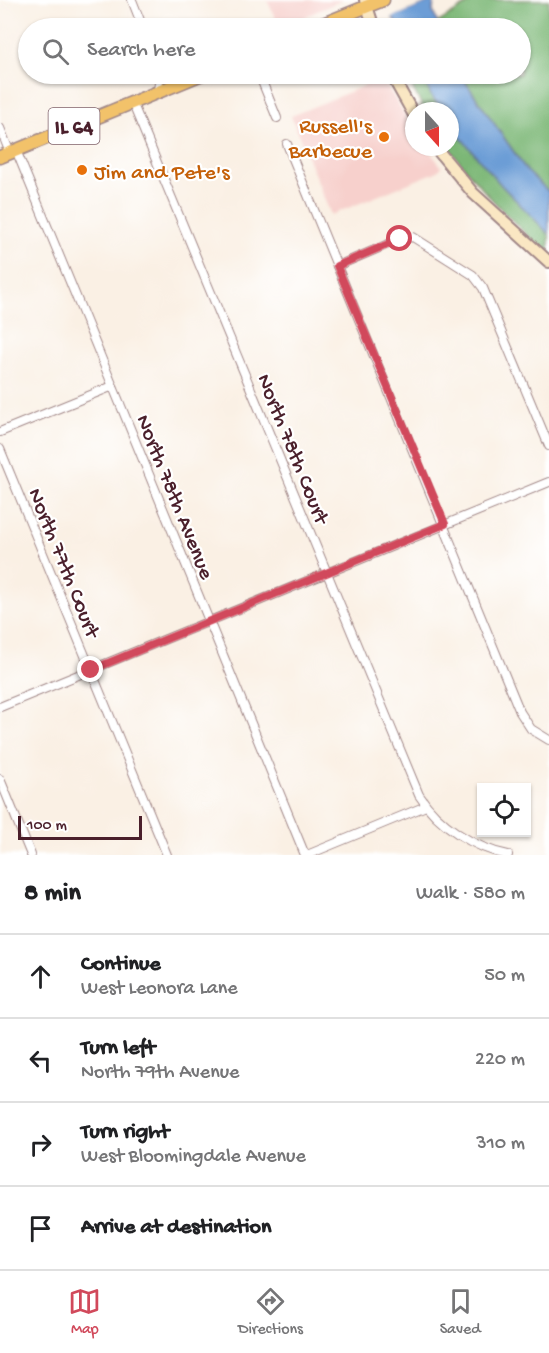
<!DOCTYPE html>
<html lang="en">
<head>
<meta charset="utf-8">
<style>
  :root { --surface:#fff; --page:#f6f6f6; --text:#202124; --muted:#757577; --line:#e0e0e0; --accent:#d1495b }
  body { margin:0; font-family:"Gochi Hand",sans-serif; background:var(--page); color:var(--text) }
  .controls { position:absolute; right:18px; bottom:18px; display:grid; overflow:hidden; border-radius:0px; box-shadow:0 2px 4px #0004 }
  .controls button { width:54px; height:54px; display:grid; place-items:center; padding:0; border:0; border-bottom:2px solid var(--line); background:var(--surface); color:var(--text); font:30px sans-serif }
  .compass { position:absolute; left:405px; top:102px; width:54px; height:54px; border-radius:50%; background:var(--surface); box-shadow:0 2px 4px #0004; rotate:159deg }
  .scale { position:absolute; left:18px; bottom:15px; width:124px; box-sizing:border-box; padding-left:6px; border:3px solid #4a1f2b; border-top:0; font-size:16px; line-height:21px; white-space:nowrap; color:#4a1f2b; -webkit-text-stroke:4px #fff; paint-order:stroke }
  .stop { position:absolute; width:18px; height:18px; margin:-14px; border:4px solid #d1495b; border-radius:50%; background:#fff }
  .stop.end { background:#d1495b; border-color:#fff; box-shadow:0 2px 6px #0008 }
  .list { margin:0; padding:0; list-style:none }
  h2 { display:flex; justify-content:space-between; align-items:center; height:78px; margin:0; padding:0 24px; font-size:26px }
  h2 small { font-size:20px; font-weight:400; color:var(--muted) }
  .list li { display:grid; grid-template-columns:39px 1fr auto; gap:18px; align-items:center; box-sizing:border-box; height:84px; padding:0 24px; border-top:2px solid var(--line) }
  .list b { display:block; font-size:22px; white-space:nowrap }
  .list p { margin:0; font-size:20px; white-space:nowrap; color:var(--muted) }
  .list em { font-size:20px; font-style:normal; color:var(--muted) }
  .icon { flex:none; width:33px; height:33px; fill:none; stroke:currentColor; stroke-width:2; stroke-linecap:round; stroke-linejoin:round }
  .map { position:relative; flex:none; width:549px; height:855px; overflow:hidden }
  .search { position:absolute; background:var(--surface); box-shadow:0 2px 4px #0004; left:18px; right:18px; top:18px; height:66px; display:flex; align-items:center; gap:15px; box-sizing:border-box; padding:0 21px; border-radius:33px; color:var(--muted); font-size:22px }
  .sheet { height:414px; background:var(--surface) }
  nav { display:flex; justify-content:space-around; align-items:center; box-sizing:border-box; height:84px; border-top:2px solid var(--line); background:var(--surface); font-size:16px; color:var(--muted) }
  nav a { display:grid; justify-items:center; gap:3px }
  nav .on { color:var(--accent) }
  .map>svg:first-child { display:block }
  .built { fill:#f7d0cc }
  .forest { fill:#7cb776; stroke:#636b50; stroke-width:1.5 }
  .water { fill:#6c9dd6; stroke:#5b5e80; stroke-width:1.5 }
  .pier { fill:#faf0e4 }
  .lines { fill:none; stroke-linecap:round; stroke-linejoin:round }
  .street-casing { stroke:#a28888; stroke-width:10 }
  .secondary-casing { stroke:#a28888; stroke-width:14 }
  .primary-casing { stroke:#a28888; stroke-width:15 }
  .street { stroke:#fff; stroke-width:8 }
  .secondary { stroke:#fae7c3; stroke-width:10 }
  .primary { stroke:#f2c26a; stroke-width:12 }
  .route { stroke:#d1495b; stroke-width:8 }
  .food-dot { fill:#e8710a; stroke:#fff; stroke-width:2 }
  .labels { text-anchor:middle; stroke-width:4.5; stroke-linejoin:round; paint-order:stroke }
  .shield { fill:#fff; stroke:#80626b; stroke-width:1.5 }
  .shield-label { font-size:21px; font-weight:bold; fill:#4a1f2b }
  .food-label { font-size:22px; fill:#c56008; stroke:#fff; text-anchor:end }
  .street-label { font-size:22px; fill:#4a1f2b; stroke:#fff }
</style>
</head>
<body>
<div class="map">
<svg width="549" height="855" viewBox="0 0 549 855">
  <rect width="100%" height="100%" fill="#fff"/>
  <filter id="ink" filterUnits="userSpaceOnUse"><feTurbulence type="fractalNoise" baseFrequency=".0167" numOctaves="2"/><feDisplacementMap in="SourceGraphic" scale="12" xChannelSelector="R" yChannelSelector="G"/><feConvolveMatrix kernelMatrix="1 2 1 2 8 2 1 2 1" color-interpolation-filters="sRGB"/></filter>
  <filter id="wash" filterUnits="userSpaceOnUse"><feTurbulence type="fractalNoise" baseFrequency=".008" numOctaves="4" result="noise"/><feDisplacementMap in="SourceGraphic" scale="24" xChannelSelector="R" yChannelSelector="G"/><feGaussianBlur stdDeviation="1.35" result="paint"/><feColorMatrix in="noise" values="0 0 0 0 0 0 0 0 0 0 0 0 0 0 0 0 0 1.4 0 .05"/><feComposite in="paint" operator="in"/></filter>
  <g filter="url(#wash)">
    <rect width="100%" height="100%" fill="#faf0e4"/>
    <g class="built">
      <polygon points="267,0 342,0 280,28"/>
      <polygon points="383,80 414,130 414,147 426,147 442,167 436,172 331,215 291,116 376,81"/>
    </g>
    <g class="forest">
      <polygon points="474,0 549,0 549,192 527,171 460,74 520,74 520,28 439,28 437,23"/>
      <polygon points="405,74 421,74 431,95 442,111 425,111"/>
      <path d="M450 123 502 186 549 234V255C511 222 478 187 448 147H450Z"/>
    </g>
    <g class="water">
      <polygon points="434,0 433,11 439,28 400,28 392,17"/>
      <polygon points="421,74 460,74 527,171 549,192 549,234 502,186 462,139 450,123 450,111 442,111 431,95"/>
    </g>
    <polygon class="pier" points="384,0 434,0 391,18"/>
  </g>
  <g filter="url(#ink)">
    <g class="lines">
      <defs>
        <g id="street">
          <polyline points="132,0 143,28"/>
          <polyline points="259,74 277,118"/>
          <polyline points="158,91 160,74"/>
          <path d="M132 102 419 795C438 825 474 848 508 855"/>
          <polyline points="0,128 10,153"/>
          <polyline points="287,144 520,712 531,729 549,740"/>
          <polyline points="16,150 305,855"/>
          <polyline points="337,266 400,239 413,237 473,275 483,288 549,446"/>
          <polyline points="0,432 113,386"/>
          <polyline points="0,449 167,855"/>
          <polyline points="0,707 549,482"/>
          <polyline points="0,779 31,855"/>
          <polyline points="307,855 426,806"/>
        </g>
        <g id="secondary">
          <polyline points="365,0 374,28"/>
          <polyline points="391,74 414,115"/>
          <polyline points="435,147 473,193 549,262"/>
        </g>
        <g id="primary">
          <polyline points="313,28 383,0"/>
          <polyline points="0,157 202,74"/>
        </g>
      </defs>
      <use href="#street" class="street-casing"/>
      <use href="#secondary" class="secondary-casing"/>
      <use href="#primary" class="primary-casing"/>
      <use href="#street" class="street"/>
      <use href="#secondary" class="secondary"/>
      <use href="#primary" class="primary"/>
    </g>
  </g>
  <g class="lines" filter="url(#ink)">
    <polyline class="route" points="91,670 445,524 337,266 400,239"/>
  </g>
  <g class="food-dot">
    <circle cx="384" cy="137" r="6"/>
    <circle cx="82" cy="170" r="6"/>
  </g>
  <g class="labels">
    <rect class="shield" x="48.5" y="108" width="51" height="36" rx="4.5"/>
    <g class="shield-label">
      <text x="74" y="133">IL 64</text>
    </g>
    <g class="food-label">
      <text x="372" y="132">Russell's<tspan x="372" dy="25">Barbecue</tspan></text>
      <text x="94" y="178" text-anchor="start">Jim and Pete's</text>
    </g>
    <g class="street-label">
      <text transform="translate(295 448) rotate(68)" y="8">North 78th Court</text>
      <text transform="translate(177 496) rotate(68)" y="8">North 78th Avenue</text>
      <text transform="translate(66 562) rotate(68)" y="8">North 77th Court</text>
    </g>
  </g>
</svg>
<div class="controls">
<button><svg class="icon" aria-label="locate" viewBox="0 0 24 24"><circle cx="12" cy="12" r="6"/><path d="M12 2v4M12 18v4M2 12h4M18 12h4"/></svg></button>
</div>
<svg class="compass" viewBox="-18 -18 36 36"><path d="M0-13l5 13h-10z" fill="#e53935"/><path d="M0 13l5-13h-10z" fill="#757577"/></svg>
<div class="scale">100 m</div>
<div class="stop" style="left:400px;top:239px"></div>
<div class="stop end" style="left:91px;top:670px"></div>
<div class="search"><svg class="icon" aria-label="search" viewBox="0 0 24 24"><circle cx="10" cy="10" r="6"/><path d="M15 15l6 6"/></svg>Search here</div>
</div>
<section class="sheet">
<h2>8 min<small>Walk · 580 m</small></h2>
<ul class="list">
<li><svg class="icon" aria-label="ahead" viewBox="0 0 24 24"><path d="M12 20V5M6 11l6-6 6 6"/></svg><div><b>Continue</b><p>West Leonora Lane</p></div><em>50 m</em></li>
<li><svg class="icon" aria-label="left" viewBox="0 0 24 24"><path d="M17 20v-9H6M10 6l-5 5 5 5"/></svg><div><b>Turn left</b><p>North 79th Avenue</p></div><em>220 m</em></li>
<li><svg class="icon" aria-label="right" viewBox="0 0 24 24"><path d="M7 20v-9h11M14 6l5 5-5 5"/></svg><div><b>Turn right</b><p>West Bloomingdale Avenue</p></div><em>310 m</em></li>
<li><svg class="icon" aria-label="arrive" viewBox="0 0 24 24"><path d="M6 21V4h12l-3 4 3 4H6"/></svg><div><b>Arrive at destination</b></div></li>
</ul>
</section>
<nav>
<a class="on"><svg class="icon" aria-label="map" viewBox="0 0 24 24"><path d="M3 6l6-2 6 2 6-2v14l-6 2-6-2-6 2zM9 4v14M15 6v14"/></svg>Map</a>
<a><svg class="icon" aria-label="directions" viewBox="0 0 24 24"><path d="M12 3l9 9-9 9-9-9zM9 14v-3h6M13 9l2 2-2 2"/></svg>Directions</a>
<a><svg class="icon" aria-label="saved" viewBox="0 0 24 24"><path d="M7 4h10v16l-5-4-5 4z"/></svg>Saved</a>
</nav>
</body>
</html>
